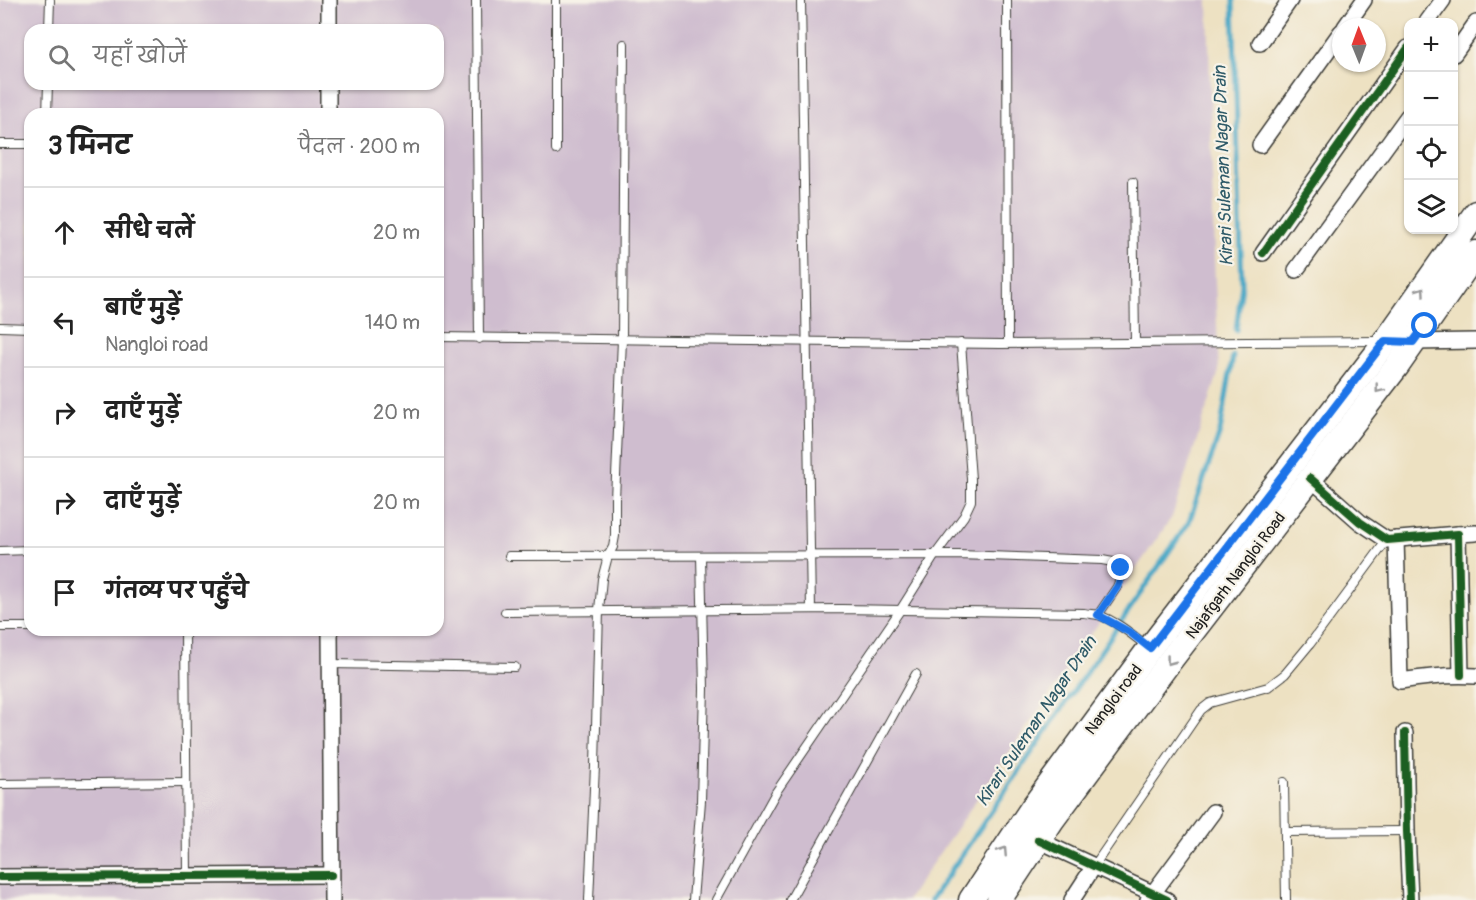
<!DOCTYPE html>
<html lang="hi">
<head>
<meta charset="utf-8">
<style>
  :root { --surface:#fff; --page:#f6f6f6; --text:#222; --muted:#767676; --line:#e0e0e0 }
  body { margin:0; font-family:Pangolin,"Playpen Sans Deva",sans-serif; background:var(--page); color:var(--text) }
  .controls { position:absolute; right:18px; top:18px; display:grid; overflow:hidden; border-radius:12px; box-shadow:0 2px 4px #0004 }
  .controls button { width:54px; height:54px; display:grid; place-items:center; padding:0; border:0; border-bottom:2px solid var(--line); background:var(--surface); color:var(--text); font:30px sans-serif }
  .compass { position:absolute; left:1332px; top:18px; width:54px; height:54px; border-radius:50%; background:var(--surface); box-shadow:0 2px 4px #0004; rotate:359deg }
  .stop { position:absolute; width:18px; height:18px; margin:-14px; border:4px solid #1a73e8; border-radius:50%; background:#fff }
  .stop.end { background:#1a73e8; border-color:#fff; box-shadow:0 2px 6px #0008 }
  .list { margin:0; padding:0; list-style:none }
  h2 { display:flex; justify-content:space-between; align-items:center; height:78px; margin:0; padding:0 24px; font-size:26px }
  h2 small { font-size:20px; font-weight:400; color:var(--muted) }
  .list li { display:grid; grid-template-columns:39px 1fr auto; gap:18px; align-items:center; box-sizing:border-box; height:90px; padding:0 24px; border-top:2px solid var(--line) }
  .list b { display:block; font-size:22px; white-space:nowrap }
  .list p { margin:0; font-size:20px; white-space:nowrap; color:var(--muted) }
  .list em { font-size:20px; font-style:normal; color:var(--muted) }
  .icon { flex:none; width:33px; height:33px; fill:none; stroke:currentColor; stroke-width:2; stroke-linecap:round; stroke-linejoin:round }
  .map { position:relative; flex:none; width:1476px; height:900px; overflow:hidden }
  .search { position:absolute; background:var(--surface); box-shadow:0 2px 4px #0004; left:24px; top:24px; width:420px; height:66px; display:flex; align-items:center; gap:15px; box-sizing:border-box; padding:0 21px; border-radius:18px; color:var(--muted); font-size:22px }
  .panel { position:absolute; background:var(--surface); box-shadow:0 2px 4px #0004; left:24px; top:108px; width:420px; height:528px; border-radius:18px }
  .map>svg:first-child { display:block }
  .industrial { fill:#cfbdcf; fill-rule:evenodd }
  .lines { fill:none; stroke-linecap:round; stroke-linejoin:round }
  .stream { stroke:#45a6c5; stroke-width:5 }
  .service-casing { stroke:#3b3a35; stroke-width:10 }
  .minor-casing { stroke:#3b3a35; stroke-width:18 }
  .primary-casing { stroke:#3b3a35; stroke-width:27 }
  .service { stroke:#fff; stroke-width:8 }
  .minor { stroke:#fff; stroke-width:15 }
  .primary { stroke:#fff; stroke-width:24 }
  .cycleway-casing { stroke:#f7f3e8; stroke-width:11 }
  .cycleway { stroke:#1b5e20; stroke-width:8 }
  .oneway { stroke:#999 }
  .route { stroke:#1a73e8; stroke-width:8 }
  .labels { text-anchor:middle; stroke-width:4.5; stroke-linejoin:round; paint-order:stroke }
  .street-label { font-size:16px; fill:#1c1c1c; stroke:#f7f3e8 }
  .water-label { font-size:18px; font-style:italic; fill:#2e5a68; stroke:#f7f3e8 }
</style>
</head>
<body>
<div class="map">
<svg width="1476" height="900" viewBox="0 0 1476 900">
  <rect width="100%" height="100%" fill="#f7f3e8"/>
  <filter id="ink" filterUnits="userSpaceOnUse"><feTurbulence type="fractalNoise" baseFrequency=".0167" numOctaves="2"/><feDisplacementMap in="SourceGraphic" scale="12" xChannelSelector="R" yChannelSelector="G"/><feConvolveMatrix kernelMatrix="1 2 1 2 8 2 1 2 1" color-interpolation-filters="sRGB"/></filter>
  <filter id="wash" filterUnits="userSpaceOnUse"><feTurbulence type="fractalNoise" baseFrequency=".008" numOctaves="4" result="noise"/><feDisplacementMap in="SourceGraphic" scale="24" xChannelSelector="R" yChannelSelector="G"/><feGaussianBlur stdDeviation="1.35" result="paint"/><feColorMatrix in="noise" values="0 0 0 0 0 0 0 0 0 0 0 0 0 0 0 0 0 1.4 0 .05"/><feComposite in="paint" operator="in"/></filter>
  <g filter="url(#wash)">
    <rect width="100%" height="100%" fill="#ede1c2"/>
    <path class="industrial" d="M0 0H1208L1214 258 1219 371 1172 517 907 900H0ZM30 30H438V84H30ZM30 114H438V630H30Z"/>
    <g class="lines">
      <g class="stream">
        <polyline points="1233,0 1242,284 1236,330"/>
        <polyline points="931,900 1189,522 1220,432 1233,356"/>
      </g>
    </g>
  </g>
  <g filter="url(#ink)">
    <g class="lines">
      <defs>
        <g id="service">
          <polyline points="476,0 479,339"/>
          <polyline points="801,0 811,609"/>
          <polyline points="1007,0 1008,343"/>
          <polyline points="49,30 50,0"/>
          <polyline points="47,114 48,84"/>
          <polyline points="0,144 30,144"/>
          <polyline points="556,150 556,0"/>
          <polyline points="1133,182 1135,343"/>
          <polyline points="0,327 30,328"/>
          <polyline points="438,337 1001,344 1378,341"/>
          <polyline points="0,551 30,550"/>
          <polyline points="509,556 958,555 1102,560 1113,562 1121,568 1121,577 1117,587 1098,615"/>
          <path d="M505 612 841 609 1084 613C1088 614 1094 614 1098 615 1115 620 1134 636 1148 647"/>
          <polyline points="0,627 30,627"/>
          <polyline points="185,630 187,876"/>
          <polyline points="330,664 515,667"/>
          <polyline points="1284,782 1286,900"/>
          <polyline points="0,784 186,782"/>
          <polyline points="1285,832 1407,831"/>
          <polyline points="1094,866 1201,710 1210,703 1268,687 1285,674 1310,644 1387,540"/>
          <polyline points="589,900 595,766 599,610 602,579 608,556 613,547 615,536 615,499 622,340 624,44"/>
          <polyline points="693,900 701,801 704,689 701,556"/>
          <polyline points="716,900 776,792 901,609 935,555 964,516 971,501 971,479 961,343"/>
          <polyline points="790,900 916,674"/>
        </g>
        <g id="minor">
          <polyline points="1427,22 1443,0"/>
          <polyline points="1345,27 1364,0"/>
          <polyline points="329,30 329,0"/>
          <polyline points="1260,43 1290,0"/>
          <polyline points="1454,54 1476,23"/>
          <polyline points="328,114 328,84"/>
          <polyline points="1260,145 1341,32"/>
          <polyline points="1263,253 1408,48"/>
          <polyline points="1296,270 1408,116"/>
          <polyline points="1413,342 1476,341"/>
          <polyline points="1310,478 1360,522 1387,540 1458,534 1461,675"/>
          <polyline points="1458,534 1476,533"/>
          <path d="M1396 539 1400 681C1425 677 1450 674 1476 676"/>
          <polyline points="330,630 332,900"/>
          <polyline points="1405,733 1407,831 1410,900"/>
          <polyline points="1038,840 1167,900"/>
          <polyline points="0,877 331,875"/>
          <polyline points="1072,900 1094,866"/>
          <polyline points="1148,900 1213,812"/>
        </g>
        <g id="primary">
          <polyline points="971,900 1033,807 1150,648 1378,352 1476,213"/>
          <polyline points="999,900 1052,820 1169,662 1397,366 1476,253"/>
        </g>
      </defs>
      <use href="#service" class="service-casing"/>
      <use href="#minor" class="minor-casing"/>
      <use href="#primary" class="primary-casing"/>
      <use href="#service" class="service"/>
      <use href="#minor" class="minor"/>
      <use href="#primary" class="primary"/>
      <defs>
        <g id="cycleway">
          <polyline points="1263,253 1408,48"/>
          <polyline points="1310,478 1360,522 1387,540 1458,534 1461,675"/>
          <polyline points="1405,733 1407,831 1410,900"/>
          <polyline points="1038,840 1167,900"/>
          <polyline points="0,877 331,875"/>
        </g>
      </defs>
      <use href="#cycleway" class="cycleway-casing"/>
      <use href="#cycleway" class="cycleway"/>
    </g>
    <defs><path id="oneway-chevron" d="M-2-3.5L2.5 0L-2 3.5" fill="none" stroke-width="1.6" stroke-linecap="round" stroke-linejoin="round" transform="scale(1.5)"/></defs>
    <g class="oneway">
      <use href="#oneway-chevron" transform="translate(1421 291) rotate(-55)"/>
      <use href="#oneway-chevron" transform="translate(1379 389) rotate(128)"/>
      <use href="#oneway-chevron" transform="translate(1170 661) rotate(127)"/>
      <use href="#oneway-chevron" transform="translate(1003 851) rotate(-57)"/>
    </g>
  </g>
  <g class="lines" filter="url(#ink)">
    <polyline class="route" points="1121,568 1121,578 1117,587 1098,615 1131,633 1150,648 1385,341 1413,342 1425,326"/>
  </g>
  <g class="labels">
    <g class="street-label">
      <text transform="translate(1235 575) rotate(-53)" y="6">Najafgarh Nangloi Road</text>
      <text transform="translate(1113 699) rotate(-53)" y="6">Nangloi road</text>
    </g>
    <g class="water-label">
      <text transform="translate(1223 166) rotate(-92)" y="6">Kirari Suleman Nagar Drain</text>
      <text transform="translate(1036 721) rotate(-56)" y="6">Kirari Suleman Nagar Drain</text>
    </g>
  </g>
</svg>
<div class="controls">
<button>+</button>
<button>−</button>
<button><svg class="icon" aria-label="locate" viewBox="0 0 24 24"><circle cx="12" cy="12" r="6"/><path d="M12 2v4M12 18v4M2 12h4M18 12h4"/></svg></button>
<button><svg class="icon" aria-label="layers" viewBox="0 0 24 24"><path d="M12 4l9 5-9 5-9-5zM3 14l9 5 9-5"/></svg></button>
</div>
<svg class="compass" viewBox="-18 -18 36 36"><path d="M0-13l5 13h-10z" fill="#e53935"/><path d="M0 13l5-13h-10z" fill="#767676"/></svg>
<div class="stop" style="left:1425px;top:326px"></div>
<div class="stop end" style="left:1121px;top:568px"></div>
<div class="search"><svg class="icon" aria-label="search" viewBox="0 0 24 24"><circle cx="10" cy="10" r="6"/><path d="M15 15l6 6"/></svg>यहाँ खोजें</div>
<section class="panel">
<h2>3 मिनट<small>पैदल · 200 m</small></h2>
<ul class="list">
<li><svg class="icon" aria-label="ahead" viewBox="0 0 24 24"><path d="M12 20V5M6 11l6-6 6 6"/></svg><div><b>सीधे चलें</b></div><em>20 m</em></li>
<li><svg class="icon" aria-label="left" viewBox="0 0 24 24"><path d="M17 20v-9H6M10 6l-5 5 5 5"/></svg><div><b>बाएँ मुड़ें</b><p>Nangloi road</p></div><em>140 m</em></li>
<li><svg class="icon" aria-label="right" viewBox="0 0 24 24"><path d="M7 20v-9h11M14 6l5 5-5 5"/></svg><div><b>दाएँ मुड़ें</b></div><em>20 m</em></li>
<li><svg class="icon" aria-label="right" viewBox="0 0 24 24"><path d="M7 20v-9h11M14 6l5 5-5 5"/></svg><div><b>दाएँ मुड़ें</b></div><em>20 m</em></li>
<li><svg class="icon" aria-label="arrive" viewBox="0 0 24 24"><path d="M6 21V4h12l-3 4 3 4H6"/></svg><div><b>गंतव्य पर पहुँचे</b></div></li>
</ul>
</section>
</div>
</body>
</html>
